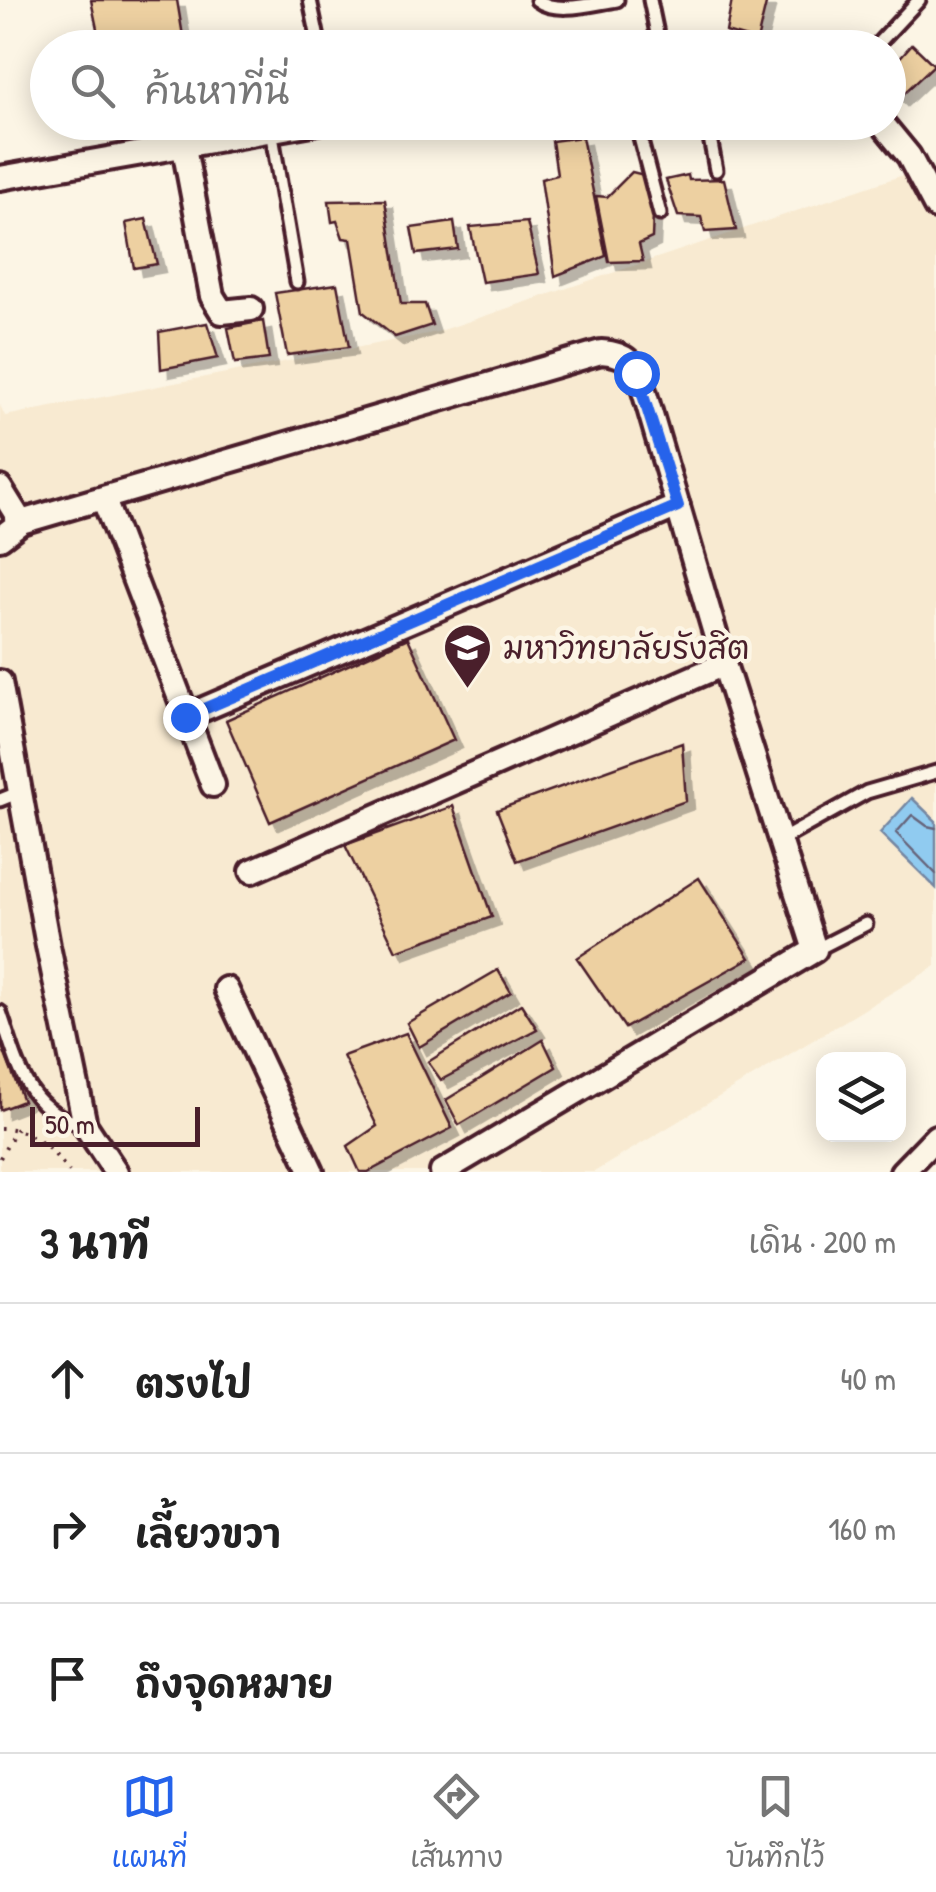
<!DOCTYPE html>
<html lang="th">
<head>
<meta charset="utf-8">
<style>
  :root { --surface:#fff; --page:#f2f2f2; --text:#222; --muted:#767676; --line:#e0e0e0; --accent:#2563eb }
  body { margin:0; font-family:"Patrick Hand","Playpen Sans Thai",sans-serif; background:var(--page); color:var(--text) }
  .controls { position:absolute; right:30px; bottom:30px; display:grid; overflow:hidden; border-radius:20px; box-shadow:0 5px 25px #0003 }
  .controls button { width:90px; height:90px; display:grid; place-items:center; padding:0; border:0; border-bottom:2px solid var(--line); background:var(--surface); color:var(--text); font:50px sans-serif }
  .scale { position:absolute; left:30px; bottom:25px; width:170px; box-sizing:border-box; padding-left:10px; border:5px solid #4a1f2b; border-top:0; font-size:28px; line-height:35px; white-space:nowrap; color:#4a1f2b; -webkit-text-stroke:8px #fcf5e5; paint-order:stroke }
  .stop { position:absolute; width:30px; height:30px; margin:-22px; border:8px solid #2563eb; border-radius:50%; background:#fff }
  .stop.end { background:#2563eb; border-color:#fff; box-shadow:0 2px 10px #0008 }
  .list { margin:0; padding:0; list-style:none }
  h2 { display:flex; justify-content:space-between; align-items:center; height:130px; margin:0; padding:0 40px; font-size:42px }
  h2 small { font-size:32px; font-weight:400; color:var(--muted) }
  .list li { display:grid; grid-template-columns:65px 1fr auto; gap:30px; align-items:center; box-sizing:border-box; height:150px; padding:0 40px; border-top:2px solid var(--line) }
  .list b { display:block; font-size:38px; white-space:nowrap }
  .list em { font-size:32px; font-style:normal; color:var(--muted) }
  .icon { flex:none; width:55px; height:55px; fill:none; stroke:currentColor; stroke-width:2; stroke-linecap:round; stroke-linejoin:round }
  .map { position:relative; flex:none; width:936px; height:1172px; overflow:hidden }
  .search { position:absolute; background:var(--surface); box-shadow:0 5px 25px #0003; left:30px; right:30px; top:30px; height:110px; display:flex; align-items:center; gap:25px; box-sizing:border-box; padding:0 35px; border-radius:55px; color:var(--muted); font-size:38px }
  .sheet { height:580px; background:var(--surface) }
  nav { display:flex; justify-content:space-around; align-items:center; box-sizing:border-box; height:140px; border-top:2px solid var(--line); background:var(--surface); font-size:28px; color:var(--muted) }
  nav a { display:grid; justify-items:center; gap:5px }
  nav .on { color:var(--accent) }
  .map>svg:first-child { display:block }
  .built { fill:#f8ead1 }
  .water { fill:#90cbf0; stroke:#7486a1; stroke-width:2.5 }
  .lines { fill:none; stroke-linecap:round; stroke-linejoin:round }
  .shore { stroke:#66647a; stroke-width:2.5 }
  .building { fill:#edd0a1; stroke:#4a1f2b; stroke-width:2.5; filter:url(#shadow) }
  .lane-casing { stroke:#4a1f2b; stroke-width:19 }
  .street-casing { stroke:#4a1f2b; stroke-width:30 }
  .path { stroke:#4a1f2b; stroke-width:4; stroke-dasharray:2.5 8; stroke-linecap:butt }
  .lane { stroke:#fcf5e5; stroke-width:11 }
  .street { stroke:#fcf5e5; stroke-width:22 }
  .route { stroke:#2563eb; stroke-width:12 }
  .labels { text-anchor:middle; stroke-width:9; stroke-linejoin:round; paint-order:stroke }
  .poi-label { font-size:32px; fill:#4a1f2b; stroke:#fcf5e5; text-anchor:start }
</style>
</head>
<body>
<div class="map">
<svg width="936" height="1172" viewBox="0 0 936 1172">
  <defs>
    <filter id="shadow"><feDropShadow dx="8" dy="8" stdDeviation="0" flood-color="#0004"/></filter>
  </defs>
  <rect width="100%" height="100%" fill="#fcf5e5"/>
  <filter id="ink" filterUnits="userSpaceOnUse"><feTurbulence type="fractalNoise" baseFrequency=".01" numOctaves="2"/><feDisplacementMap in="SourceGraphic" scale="20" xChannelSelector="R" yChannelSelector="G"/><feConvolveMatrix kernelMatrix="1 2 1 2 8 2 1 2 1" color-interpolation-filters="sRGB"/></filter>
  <g filter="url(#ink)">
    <polygon class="built" points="921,169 936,197 936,966 594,1172 0,1172 0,405 5,416 437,332"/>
    <polygon class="water" points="912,798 936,821 936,888 880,833"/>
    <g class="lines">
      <polyline class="shore" points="936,828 927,826 912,815 896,833 936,874"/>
    </g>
    <g class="building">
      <polygon points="91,0 177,0 185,48 161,48 158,35 101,48"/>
      <polygon points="732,0 767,0 757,41 726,32"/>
      <polygon points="912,44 934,65 899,98 888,86 888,71"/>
      <polygon points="582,137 606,256 555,276 541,179 557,175 552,141"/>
      <polygon points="632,172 644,175 653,214 652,238 639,244 643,261 609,262 596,196 607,197"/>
      <polygon points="688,175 689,180 724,179 736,230 705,232 701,217 678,216 666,180"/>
      <polygon points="385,200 401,304 425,304 432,325 395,337 363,312 351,239 343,238 337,221 332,222 329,201"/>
      <polygon points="146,219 157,264 134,268 126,223"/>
      <polygon points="454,222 458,249 416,254 411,228"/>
      <polygon points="527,222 539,274 482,282 470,227"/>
      <polygon points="337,284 349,347 287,355 275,293"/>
      <polygon points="263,321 269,359 235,363 228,328"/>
      <polygon points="207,323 218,358 161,369 159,332"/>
      <polygon points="408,638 454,740 270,822 226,720"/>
      <polygon points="682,743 686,801 517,861 497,810"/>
      <polygon points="453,806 492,917 396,951 345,845"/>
      <polygon points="699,878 750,958 625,1028 577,958"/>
      <polygon points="498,970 511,992 419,1047 407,1023"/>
      <polygon points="521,1004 537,1029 441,1080 428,1062"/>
      <polygon points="406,1033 452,1128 368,1172 360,1172 348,1146 377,1126 343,1056"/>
      <polygon points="543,1040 556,1067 459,1125 446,1100"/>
      <polygon points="0,1041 23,1101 0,1110"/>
    </g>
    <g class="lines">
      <defs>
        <g id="lane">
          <polyline points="310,0 320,48"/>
          <path d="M537 0C556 15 595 3 617 0"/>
          <polyline points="650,0 660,48"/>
          <polyline points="874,48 919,0"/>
          <polyline points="636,122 660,214"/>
          <polyline points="707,122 716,170"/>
          <polyline points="271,130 297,282"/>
          <polyline points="0,800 20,792"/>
          <polyline points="781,840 867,792 936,772"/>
          <polyline points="815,950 866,924"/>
          <path d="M0 1012C18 1063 25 1112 85 1125"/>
        </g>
        <g id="street">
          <polyline points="881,122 909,156 936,207"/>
          <polyline points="184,148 212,296 222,312 251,309"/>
          <polyline points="0,178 318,122"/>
          <polyline points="0,488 21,522"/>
          <polyline points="104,500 213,785"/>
          <path d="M0 538 21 522 601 352C631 354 633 365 644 391L724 664 815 950 442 1172"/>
          <polyline points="0,682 48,946 85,1125 116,1172"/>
          <polyline points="185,717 678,506"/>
          <polyline points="252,871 724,664"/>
          <polyline points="226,989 312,1172"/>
          <polyline points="902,1172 936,1137"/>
        </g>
      </defs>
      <use href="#lane" class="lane-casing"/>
      <use href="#street" class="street-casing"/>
      <g class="path">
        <path d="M0 1128C30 1128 52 1148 69 1172"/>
        <polyline points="0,1158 17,1128"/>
      </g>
      <use href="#lane" class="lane"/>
      <use href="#street" class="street"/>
    </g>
  </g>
  <g class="lines" filter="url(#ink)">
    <polyline class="route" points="185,717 678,506 636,373"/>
  </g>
  <defs>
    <symbol id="university-pin" viewBox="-11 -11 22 30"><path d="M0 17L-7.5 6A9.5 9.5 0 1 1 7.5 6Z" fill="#4a1f2b" stroke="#fcf5e5"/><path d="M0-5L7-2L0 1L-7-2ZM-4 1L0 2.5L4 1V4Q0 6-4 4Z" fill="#fff"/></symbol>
  </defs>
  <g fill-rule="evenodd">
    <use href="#university-pin" x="440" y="620" width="55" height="75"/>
  </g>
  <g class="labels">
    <g class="poi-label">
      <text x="503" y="659">มหาวิทยาลัยรังสิต</text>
    </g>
  </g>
</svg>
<div class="controls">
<button><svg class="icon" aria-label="layers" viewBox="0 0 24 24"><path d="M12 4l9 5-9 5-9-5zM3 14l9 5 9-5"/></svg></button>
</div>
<div class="scale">50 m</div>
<div class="stop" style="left:636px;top:373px"></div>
<div class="stop end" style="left:185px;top:717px"></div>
<div class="search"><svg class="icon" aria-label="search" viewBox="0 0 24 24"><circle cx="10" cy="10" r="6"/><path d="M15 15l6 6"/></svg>ค้นหาที่นี่</div>
</div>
<section class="sheet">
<h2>3 นาที<small>เดิน · 200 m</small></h2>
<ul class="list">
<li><svg class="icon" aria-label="ahead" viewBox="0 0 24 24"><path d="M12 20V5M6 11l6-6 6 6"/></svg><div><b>ตรงไป</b></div><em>40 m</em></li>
<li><svg class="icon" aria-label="right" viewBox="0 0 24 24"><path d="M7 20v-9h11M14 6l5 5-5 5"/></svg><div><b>เลี้ยวขวา</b></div><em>160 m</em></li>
<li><svg class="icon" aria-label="arrive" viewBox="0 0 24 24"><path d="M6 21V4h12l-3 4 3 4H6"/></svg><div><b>ถึงจุดหมาย</b></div></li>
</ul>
</section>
<nav>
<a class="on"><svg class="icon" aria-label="map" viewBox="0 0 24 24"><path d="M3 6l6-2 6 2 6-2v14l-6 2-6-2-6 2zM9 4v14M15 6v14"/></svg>แผนที่</a>
<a><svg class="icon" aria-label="directions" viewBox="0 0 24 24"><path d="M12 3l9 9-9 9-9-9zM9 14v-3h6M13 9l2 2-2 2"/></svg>เส้นทาง</a>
<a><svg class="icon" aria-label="saved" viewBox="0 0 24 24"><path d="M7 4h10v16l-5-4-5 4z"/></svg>บันทึกไว้</a>
</nav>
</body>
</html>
